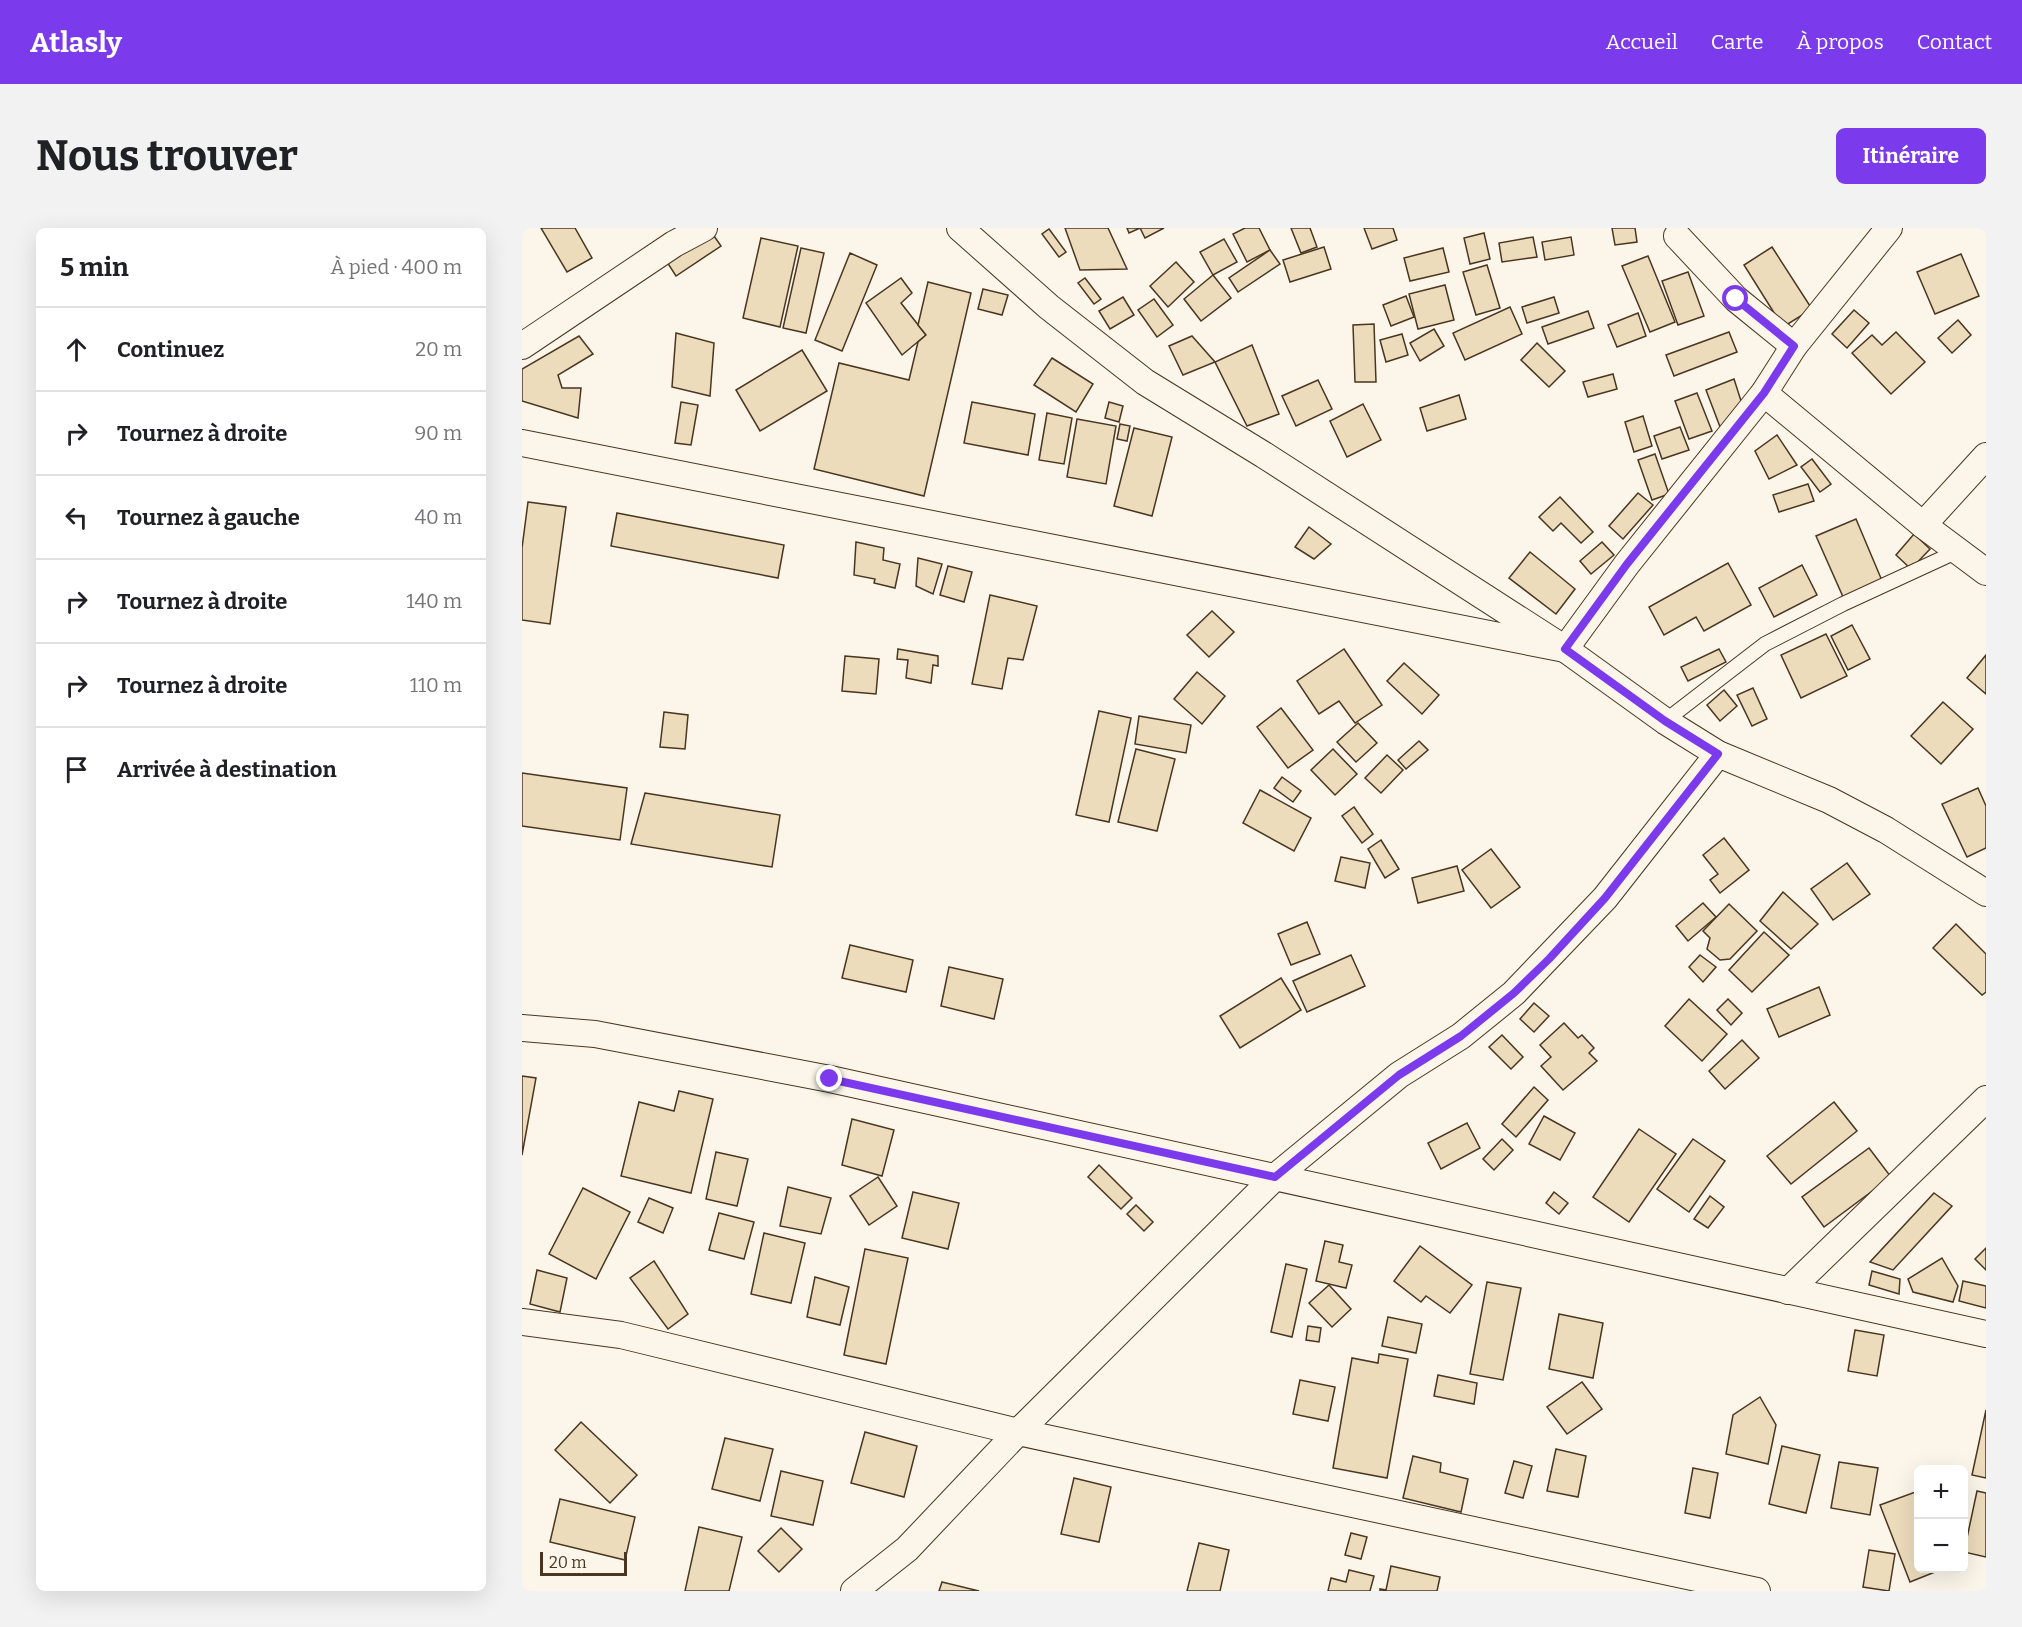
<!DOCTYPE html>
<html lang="fr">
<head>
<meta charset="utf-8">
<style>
  :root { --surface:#fff; --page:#f2f2f2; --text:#202124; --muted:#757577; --line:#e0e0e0; --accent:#7c3aed }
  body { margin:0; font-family:Bitter,serif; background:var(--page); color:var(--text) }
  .controls { position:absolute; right:18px; bottom:18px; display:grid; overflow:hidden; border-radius:9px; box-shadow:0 6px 24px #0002 }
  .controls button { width:54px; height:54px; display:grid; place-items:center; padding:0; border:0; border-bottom:2px solid var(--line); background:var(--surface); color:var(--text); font:30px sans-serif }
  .scale { position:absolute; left:18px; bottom:15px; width:87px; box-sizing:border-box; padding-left:6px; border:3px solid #4a3520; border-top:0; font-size:16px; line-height:21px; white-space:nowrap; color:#4a3520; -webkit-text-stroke:4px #fbf6e9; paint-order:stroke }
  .stop { position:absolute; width:18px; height:18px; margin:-14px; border:4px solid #7c3aed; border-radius:50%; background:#fff }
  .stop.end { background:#7c3aed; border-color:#fff; box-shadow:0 2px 6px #0008 }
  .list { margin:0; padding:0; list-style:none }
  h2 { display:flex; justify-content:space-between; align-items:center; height:78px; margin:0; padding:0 24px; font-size:26px }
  h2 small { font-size:20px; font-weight:400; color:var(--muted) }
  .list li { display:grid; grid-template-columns:39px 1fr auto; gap:18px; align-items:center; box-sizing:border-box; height:84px; padding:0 24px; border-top:2px solid var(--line) }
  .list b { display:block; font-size:22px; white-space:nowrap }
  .list em { font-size:20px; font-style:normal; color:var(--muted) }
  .icon { flex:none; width:33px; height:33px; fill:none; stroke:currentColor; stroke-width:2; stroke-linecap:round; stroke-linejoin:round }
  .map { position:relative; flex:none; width:1464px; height:1363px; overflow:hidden; border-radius:9px }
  header { display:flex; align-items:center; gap:36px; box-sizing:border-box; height:84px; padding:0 30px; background:var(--accent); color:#fff }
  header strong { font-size:28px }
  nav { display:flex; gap:33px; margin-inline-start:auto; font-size:21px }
  .intro { display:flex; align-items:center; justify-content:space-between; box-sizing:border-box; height:144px; padding:0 36px }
  h1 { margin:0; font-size:42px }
  .button { padding:15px 27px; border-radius:9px; background:var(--accent); color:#fff; font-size:21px; font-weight:700 }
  main { display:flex; gap:36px; padding:0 36px }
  aside { flex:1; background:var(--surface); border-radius:9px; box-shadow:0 6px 24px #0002 }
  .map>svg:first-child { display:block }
  .building { fill:#ecdcbc; stroke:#4a3520; stroke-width:1.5 }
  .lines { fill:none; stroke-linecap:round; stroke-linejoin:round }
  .service-casing { stroke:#4a3520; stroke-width:16 }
  .minor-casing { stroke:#4a3520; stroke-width:28 }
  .service { stroke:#fbf6e9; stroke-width:14 }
  .minor { stroke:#fbf6e9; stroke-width:26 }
  .route { stroke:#7c3aed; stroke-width:8 }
</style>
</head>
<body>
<header>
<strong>Atlasly</strong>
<nav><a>Accueil</a><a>Carte</a><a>À propos</a><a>Contact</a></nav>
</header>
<div class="intro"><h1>Nous trouver</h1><a class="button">Itinéraire</a></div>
<main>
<aside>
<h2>5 min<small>À pied · 400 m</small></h2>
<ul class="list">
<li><svg class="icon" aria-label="ahead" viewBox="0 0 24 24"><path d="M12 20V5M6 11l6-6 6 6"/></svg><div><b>Continuez</b></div><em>20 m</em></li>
<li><svg class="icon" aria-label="right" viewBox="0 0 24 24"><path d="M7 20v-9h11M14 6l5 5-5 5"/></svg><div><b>Tournez à droite</b></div><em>90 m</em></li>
<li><svg class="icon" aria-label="left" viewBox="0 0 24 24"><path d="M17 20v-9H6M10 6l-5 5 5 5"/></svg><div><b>Tournez à gauche</b></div><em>40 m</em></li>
<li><svg class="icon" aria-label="right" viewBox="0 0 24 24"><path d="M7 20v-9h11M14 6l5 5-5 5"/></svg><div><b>Tournez à droite</b></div><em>140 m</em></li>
<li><svg class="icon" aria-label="right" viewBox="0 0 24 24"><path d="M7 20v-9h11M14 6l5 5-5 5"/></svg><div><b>Tournez à droite</b></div><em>110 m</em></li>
<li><svg class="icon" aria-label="arrive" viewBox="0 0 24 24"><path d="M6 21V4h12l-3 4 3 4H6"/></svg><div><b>Arrivée à destination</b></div></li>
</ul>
</aside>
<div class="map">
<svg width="1464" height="1363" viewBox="0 0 1464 1363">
  <rect width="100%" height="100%" fill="#fbf6e9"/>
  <g class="building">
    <polygon points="19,0 53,0 70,30 45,44"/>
    <polygon points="543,0 586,0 605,41 558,42"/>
    <polygon points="605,0 642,0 623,10 618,0 607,5"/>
    <polygon points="723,0 737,0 748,22 725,34 711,6"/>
    <polygon points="769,0 788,0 795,19 779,25"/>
    <polygon points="842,0 871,0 875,12 850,21"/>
    <polygon points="1090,0 1113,0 1115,14 1093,17"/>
    <polygon points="527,1 544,24 537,29 520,6"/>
    <polygon points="190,5 199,18 154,48 145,34"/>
    <polygon points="962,5 968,31 948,36 942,10"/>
    <polygon points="1011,9 1015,29 980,34 977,15"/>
    <polygon points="1049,9 1052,27 1023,32 1020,14"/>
    <polygon points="239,10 276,18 258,99 221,90"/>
    <polygon points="702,11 715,34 691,47 678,24"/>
    <polygon points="802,19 809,41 768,54 761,32"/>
    <polygon points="1250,19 1290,81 1261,99 1222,37"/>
    <polygon points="279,20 302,25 284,105 261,100"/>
    <polygon points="921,20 927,44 888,53 882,30"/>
    <polygon points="748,22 758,36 716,64 707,50"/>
    <polygon points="328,25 355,37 320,123 293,112"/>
    <polygon points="1439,26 1457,68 1413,86 1395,44"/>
    <polygon points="1126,28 1153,94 1128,104 1100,38"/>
    <polygon points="654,34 672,54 646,79 628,58"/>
    <polygon points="965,37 978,80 954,87 941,44"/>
    <polygon points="1166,44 1182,88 1156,97 1140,53"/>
    <polygon points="691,47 709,70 679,93 662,71"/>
    <polygon points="379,50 390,65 379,75 404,107 380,127 344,75"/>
    <polygon points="563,50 579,71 572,76 556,55"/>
    <polygon points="406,54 449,65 402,268 292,241 317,135 387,152 396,114 404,107 396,97"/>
    <polygon points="923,57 932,92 896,101 887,66"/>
    <polygon points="461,61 486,67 480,87 456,81"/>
    <polygon points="884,68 892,89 869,98 861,77"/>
    <polygon points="601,69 612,87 588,101 577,83"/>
    <polygon points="1032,69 1037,85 1005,95 1000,79"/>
    <polygon points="632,71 651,97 635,109 616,82"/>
    <polygon points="988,79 1000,106 943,132 931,105"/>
    <polygon points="1332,82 1347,95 1325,120 1310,106"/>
    <polygon points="1066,83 1072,100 1026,116 1020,99"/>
    <polygon points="1116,85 1124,108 1095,119 1086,97"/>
    <polygon points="1436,92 1449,107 1430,125 1416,110"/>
    <polygon points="852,96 854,154 833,154 831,97"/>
    <polygon points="912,101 922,118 898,133 888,115"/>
    <polygon points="1207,104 1215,124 1152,148 1144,127"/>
    <polygon points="1374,104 1403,134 1369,166 1330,125 1350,107 1360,117"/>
    <polygon points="154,105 192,115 188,168 150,159"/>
    <polygon points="880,106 886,127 864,134 858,112"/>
    <polygon points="57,108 71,126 36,147 40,160 59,160 56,190 0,173 0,141"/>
    <polygon points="670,108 693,134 661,147 647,118"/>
    <polygon points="1015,115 1043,143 1027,159 999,132"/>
    <polygon points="730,117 757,186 725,198 693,134"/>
    <polygon points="280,122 305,163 238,203 214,162"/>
    <polygon points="530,130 571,156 554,184 512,157"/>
    <polygon points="1091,146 1095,161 1066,169 1061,154"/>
    <polygon points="1212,151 1221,179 1200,204 1184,162"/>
    <polygon points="796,152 810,181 774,198 760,168"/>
    <polygon points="1175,165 1190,203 1167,211 1153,173"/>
    <polygon points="937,167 944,191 905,203 898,180"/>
    <polygon points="159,174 176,177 169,217 153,215"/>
    <polygon points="450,174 513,186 506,227 442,215"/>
    <polygon points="587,174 601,178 597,194 583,190"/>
    <polygon points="841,176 859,212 825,229 808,193"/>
    <polygon points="525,185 550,190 542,236 517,232"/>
    <polygon points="1121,188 1130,218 1112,224 1103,194"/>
    <polygon points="555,191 594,198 584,256 545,249"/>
    <polygon points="598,196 608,198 605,213 595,211"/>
    <polygon points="1158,199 1167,222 1140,231 1132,208"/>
    <polygon points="612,200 650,209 630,288 592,278"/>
    <polygon points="1255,207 1275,237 1247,251 1233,223"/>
    <polygon points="1133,226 1147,266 1130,272 1116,232"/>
    <polygon points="1290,231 1309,256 1298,264 1279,239"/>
    <polygon points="1286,256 1292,273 1257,284 1251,267"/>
    <polygon points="1116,265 1131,277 1101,311 1087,298"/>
    <polygon points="1038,269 1071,304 1059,315 1039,295 1031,303 1017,289"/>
    <polygon points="6,274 44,279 28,396 0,392 0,320"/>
    <polygon points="95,285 262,317 256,350 89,318"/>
    <polygon points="1334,291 1361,355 1322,371 1294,308"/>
    <polygon points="787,299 809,316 792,331 773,319"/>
    <polygon points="1392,306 1408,321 1389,341 1374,327"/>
    <polygon points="334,314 362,320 361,332 378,336 373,360 352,355 353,351 332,347"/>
    <polygon points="1080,314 1092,327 1069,346 1058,333"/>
    <polygon points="1008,324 1053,361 1034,386 987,350"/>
    <polygon points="396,330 420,336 411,366 394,358"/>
    <polygon points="1206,335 1229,377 1182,403 1174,389 1142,407 1127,379"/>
    <polygon points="1280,337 1295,367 1252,389 1237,360"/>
    <polygon points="426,338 450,344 442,374 418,367"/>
    <polygon points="468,367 515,378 501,432 486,430 480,461 450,456"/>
    <polygon points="690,383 712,404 687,429 665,407"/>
    <polygon points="1330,397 1348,431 1326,442 1309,408"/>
    <polygon points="1304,406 1325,448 1279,470 1259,427"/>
    <polygon points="376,421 416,428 416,438 411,437 409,455 384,450 386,432 375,431"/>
    <polygon points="822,421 860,477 833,495 817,473 797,486 775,453"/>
    <polygon points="1197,421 1204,434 1166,453 1159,439"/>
    <polygon points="1464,427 1464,466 1445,450"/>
    <polygon points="323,428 357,431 354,466 320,463"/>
    <polygon points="882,435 917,467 900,486 865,453"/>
    <polygon points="675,444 703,468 680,496 652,471"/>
    <polygon points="1231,460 1245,491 1230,498 1215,467"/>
    <polygon points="1202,462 1215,478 1198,493 1185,477"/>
    <polygon points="1421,474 1451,501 1419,536 1389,508"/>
    <polygon points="759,480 791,522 766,540 735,499"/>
    <polygon points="577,483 609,490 587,594 554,587"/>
    <polygon points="142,484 166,487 163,521 138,519"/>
    <polygon points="617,488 669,497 664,525 613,516"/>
    <polygon points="836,495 855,515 834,534 815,514"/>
    <polygon points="897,513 906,522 884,541 876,532"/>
    <polygon points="614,521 653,531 635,603 596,594"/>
    <polygon points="811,521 835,546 813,567 789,542"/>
    <polygon points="865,527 881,542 859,565 843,550"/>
    <polygon points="0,545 105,560 98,612 0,598"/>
    <polygon points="760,549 779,563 771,574 752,560"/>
    <polygon points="1456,560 1464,578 1464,620 1445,629 1420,576"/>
    <polygon points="738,562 789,590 772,623 721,595"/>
    <polygon points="123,565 258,587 250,639 109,616"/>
    <polygon points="832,579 851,606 840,615 820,588"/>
    <polygon points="1202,610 1227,642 1198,665 1188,652 1196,646 1181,627"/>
    <polygon points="859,612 877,641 863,650 846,621"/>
    <polygon points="969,621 998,659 969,680 940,642"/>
    <polygon points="819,629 848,635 843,660 813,653"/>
    <polygon points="1325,635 1348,666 1311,692 1289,661"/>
    <polygon points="935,638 942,663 896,675 890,650"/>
    <polygon points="1261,664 1296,696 1269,721 1238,693"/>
    <polygon points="1181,675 1194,689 1166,713 1154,698"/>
    <polygon points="1207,676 1235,703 1208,731 1198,732 1185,721 1188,710 1181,703"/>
    <polygon points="785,694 798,726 769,737 756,706"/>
    <polygon points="1434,696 1464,726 1464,764 1460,767 1411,720"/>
    <polygon points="1242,704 1267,727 1230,764 1207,742"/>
    <polygon points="328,717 391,732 384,764 320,750"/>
    <polygon points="829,727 843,758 785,784 771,753"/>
    <polygon points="1178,727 1194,739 1181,754 1167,739"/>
    <polygon points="427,739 481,751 472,791 419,778"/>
    <polygon points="759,750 779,782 718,820 698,788"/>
    <polygon points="1297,759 1308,787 1257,809 1245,781"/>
    <polygon points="1167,771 1205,806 1180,833 1143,798"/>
    <polygon points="1206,771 1220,785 1209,797 1195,782"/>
    <polygon points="1012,775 1027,788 1012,804 998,791"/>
    <polygon points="1042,795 1056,810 1060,807 1072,820 1067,825 1075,833 1041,862 1019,838 1029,829 1018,817"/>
    <polygon points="980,807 1001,829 989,841 967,819"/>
    <polygon points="1220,812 1237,830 1203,861 1187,843"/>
    <polygon points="0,848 14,850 0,927"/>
    <polygon points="1012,859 1026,872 994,909 980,896"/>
    <polygon points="157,863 191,871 169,965 99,948 117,874 152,883"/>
    <polygon points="1312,874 1335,903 1269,956 1245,928"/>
    <polygon points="1022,888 1053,905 1038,932 1007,916"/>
    <polygon points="330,891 372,902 360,948 320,937"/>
    <polygon points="945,895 958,920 919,941 906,915"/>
    <polygon points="1117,901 1154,926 1107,994 1071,969"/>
    <polygon points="980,911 991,922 972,942 961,931"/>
    <polygon points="1171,911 1203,933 1167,984 1135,961"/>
    <polygon points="1347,920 1369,949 1302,999 1280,969"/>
    <polygon points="194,924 226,931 215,978 184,971"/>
    <polygon points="577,937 610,970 599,981 566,949"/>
    <polygon points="356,949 375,978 347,997 328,968"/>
    <polygon points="266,959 309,970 299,1006 258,998"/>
    <polygon points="61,960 108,984 74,1051 27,1026"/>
    <polygon points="391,964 437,975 426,1021 380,1010"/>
    <polygon points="1032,964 1046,975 1037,986 1024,975"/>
    <polygon points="1412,965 1430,978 1371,1042 1348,1034"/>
    <polygon points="1188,968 1202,979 1186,1000 1172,991"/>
    <polygon points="127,970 151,980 141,1005 116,994"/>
    <polygon points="614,977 631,994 622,1003 605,986"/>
    <polygon points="197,985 232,994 222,1031 187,1022"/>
    <polygon points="242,1005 283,1015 269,1075 229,1066"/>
    <polygon points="803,1013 821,1017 817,1034 830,1037 824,1060 794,1053"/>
    <polygon points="898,1018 950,1057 928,1085 904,1068 899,1074 872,1053"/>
    <polygon points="1464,1020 1464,1042 1453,1031"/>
    <polygon points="343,1021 386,1030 364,1136 322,1127"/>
    <polygon points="1420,1030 1436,1058 1431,1074 1391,1064 1386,1051"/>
    <polygon points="132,1033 166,1086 146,1101 108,1050"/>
    <polygon points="764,1036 785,1041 770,1109 749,1104"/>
    <polygon points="15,1042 45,1050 38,1084 8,1076"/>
    <polygon points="1350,1043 1378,1051 1377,1066 1347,1057"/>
    <polygon points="293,1049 327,1059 318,1097 285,1089"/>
    <polygon points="1441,1053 1464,1058 1464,1080 1437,1073"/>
    <polygon points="965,1054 999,1060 981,1152 948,1146"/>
    <polygon points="807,1057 829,1081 810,1099 787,1075"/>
    <polygon points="1037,1086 1081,1095 1071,1150 1027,1141"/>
    <polygon points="866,1089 900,1096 894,1125 860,1118"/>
    <polygon points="786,1098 799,1100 797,1114 784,1112"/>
    <polygon points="1333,1102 1362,1107 1355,1148 1326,1143"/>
    <polygon points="857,1126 886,1131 865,1250 811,1240 830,1130 856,1135"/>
    <polygon points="916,1147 955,1155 952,1176 912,1168"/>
    <polygon points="778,1152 813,1159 806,1193 771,1186"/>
    <polygon points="1060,1154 1080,1181 1045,1206 1025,1179"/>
    <polygon points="1238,1169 1254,1197 1246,1236 1204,1226 1211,1187"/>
    <polygon points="1464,1182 1464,1250 1450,1247"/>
    <polygon points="59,1194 115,1247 88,1275 33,1222"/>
    <polygon points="343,1204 395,1218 382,1269 329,1255"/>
    <polygon points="203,1210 251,1221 238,1273 190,1261"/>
    <polygon points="1260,1218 1298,1227 1284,1285 1247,1276"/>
    <polygon points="1034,1221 1064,1228 1056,1269 1025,1263"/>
    <polygon points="891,1228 919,1235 918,1244 946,1251 939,1284 881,1270"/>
    <polygon points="992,1233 1010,1238 1001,1270 983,1265"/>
    <polygon points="1317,1234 1356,1240 1348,1287 1309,1280"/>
    <polygon points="1171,1240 1196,1245 1188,1290 1163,1285"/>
    <polygon points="259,1243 301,1253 291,1297 249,1288"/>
    <polygon points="552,1250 589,1259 577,1314 539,1306"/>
    <polygon points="1396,1263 1396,1340 1423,1340 1388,1354 1358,1277"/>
    <polygon points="1455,1263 1464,1265 1464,1329 1442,1324"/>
    <polygon points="38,1271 113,1289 103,1332 28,1314"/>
    <polygon points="177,1299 220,1309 207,1363 163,1363"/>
    <polygon points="259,1300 280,1321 257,1344 236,1323"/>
    <polygon points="829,1305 845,1309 839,1331 823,1327"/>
    <polygon points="677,1315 707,1322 698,1363 665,1363"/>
    <polygon points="1347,1322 1373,1326 1367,1363 1341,1359"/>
    <polygon points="869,1338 918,1349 915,1363 858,1363 858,1361 864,1362"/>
    <polygon points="827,1342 852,1348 848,1363 806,1363 809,1350 824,1354"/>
    <polygon points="420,1354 457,1363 417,1363"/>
  </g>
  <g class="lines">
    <defs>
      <polyline id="service" points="1143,493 1243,416 1321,376 1436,323"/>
      <g id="minor">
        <polyline points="438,0 527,79 623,154 742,227 1043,421 1143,493 1196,526 1307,572 1364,602 1464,665"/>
        <polyline points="1155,8 1214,71 1272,118"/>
        <polyline points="0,118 152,16 182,0"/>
        <polyline points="1242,165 1401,297 1464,344"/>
        <polyline points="0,215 1043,421 1105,336 1242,165 1272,118 1367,0"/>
        <polyline points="1401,297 1464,228"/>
        <polyline points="0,800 73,806 308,851 1464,1106"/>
        <polyline points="1266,1063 1464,871"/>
        <polyline points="0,1094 99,1107 496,1204 1235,1363"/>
        <polyline points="332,1363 385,1321 496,1204 753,949 877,847 939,808 992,765 1083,670 1196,526"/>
      </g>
    </defs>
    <use href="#service" class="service-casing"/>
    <use href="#minor" class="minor-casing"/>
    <use href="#service" class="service"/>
    <use href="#minor" class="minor"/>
  </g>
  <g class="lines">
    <polyline class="route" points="308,851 753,949 877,847 939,808 992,765 1027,731 1083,670 1196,526 1143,493 1043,421 1105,336 1242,165 1272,118 1214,71"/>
  </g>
</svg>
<div class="controls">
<button>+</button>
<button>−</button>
</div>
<div class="scale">20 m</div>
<div class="stop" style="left:1214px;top:71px"></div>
<div class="stop end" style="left:308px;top:851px"></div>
</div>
</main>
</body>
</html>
